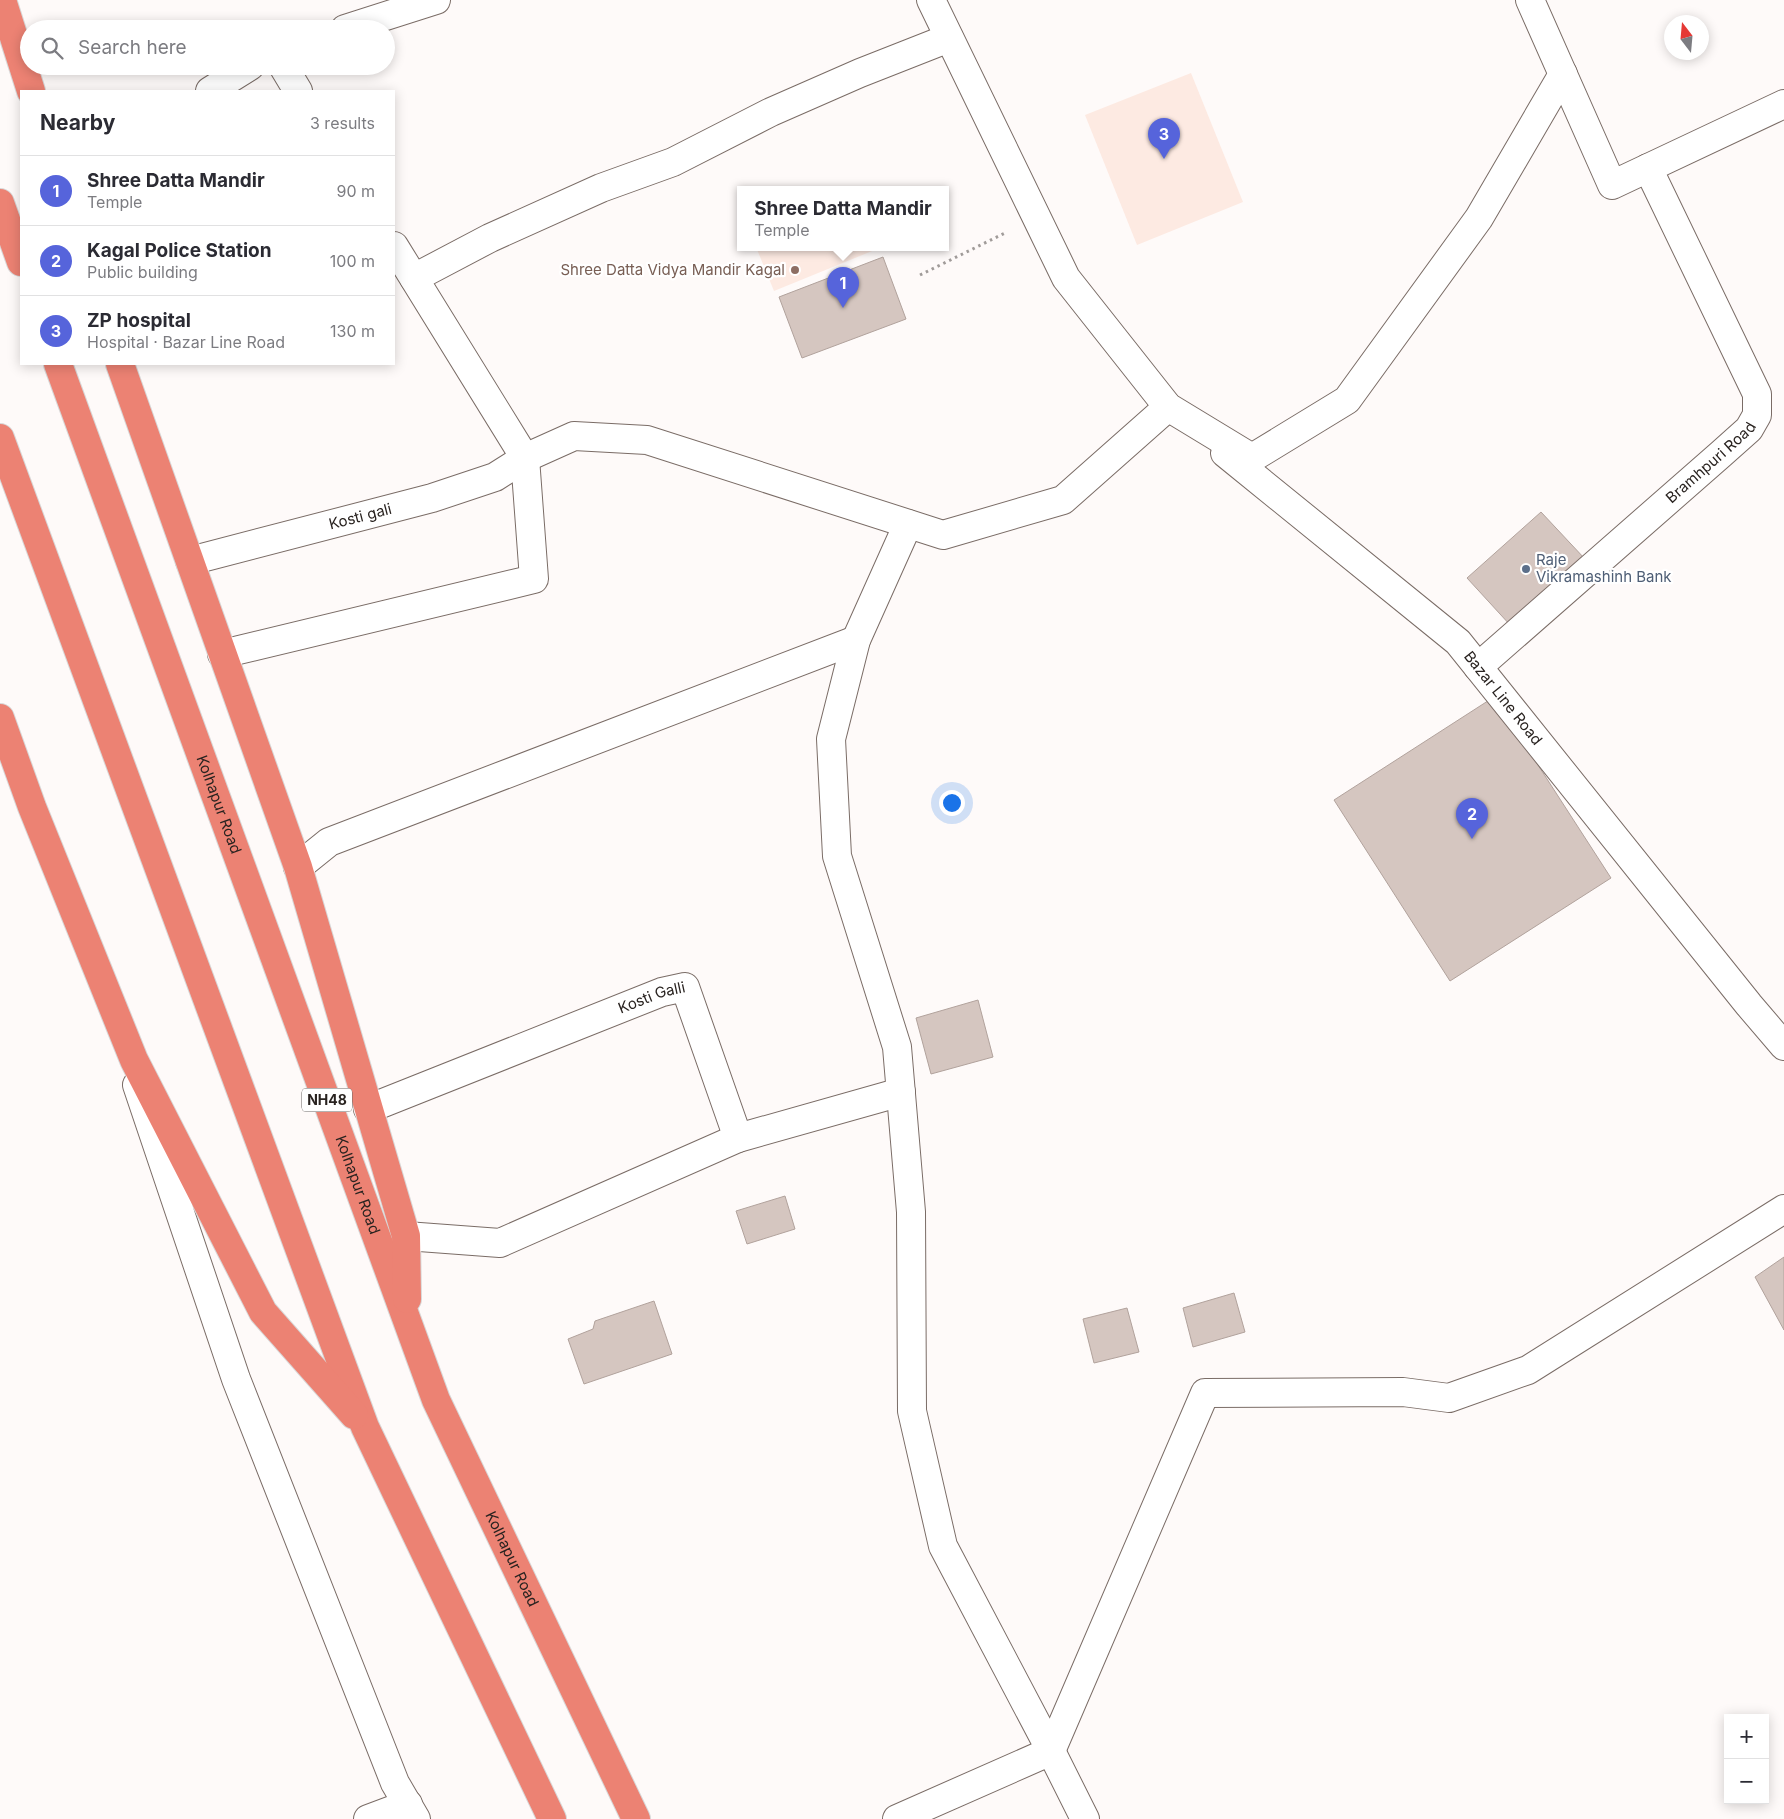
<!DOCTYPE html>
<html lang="en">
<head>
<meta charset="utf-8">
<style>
  :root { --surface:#fff; --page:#f2f2f3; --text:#2b2b33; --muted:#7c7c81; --line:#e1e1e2; --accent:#5664db }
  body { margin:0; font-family:Inter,sans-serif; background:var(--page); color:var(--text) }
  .controls { position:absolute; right:15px; bottom:15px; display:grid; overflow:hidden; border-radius:0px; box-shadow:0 2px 12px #0003 }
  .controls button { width:45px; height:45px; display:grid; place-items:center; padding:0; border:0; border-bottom:1px solid var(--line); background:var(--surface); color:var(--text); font:25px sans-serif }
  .compass { position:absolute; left:1664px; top:15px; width:45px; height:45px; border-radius:50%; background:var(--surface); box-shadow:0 2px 12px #0003; rotate:344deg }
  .you { position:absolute; left:951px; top:802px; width:18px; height:18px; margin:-12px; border:4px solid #fff; border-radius:50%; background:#1a73e8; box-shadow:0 0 0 8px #1a73e833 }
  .badge { display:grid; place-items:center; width:32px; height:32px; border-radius:50%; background:var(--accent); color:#fff; font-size:16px; font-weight:700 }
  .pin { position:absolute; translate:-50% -41px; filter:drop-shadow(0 1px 2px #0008) }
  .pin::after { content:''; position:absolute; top:26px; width:18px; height:15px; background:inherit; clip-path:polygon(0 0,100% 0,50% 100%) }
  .popup { position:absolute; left:737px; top:186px; width:212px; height:65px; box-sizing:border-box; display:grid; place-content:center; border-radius:0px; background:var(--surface); filter:drop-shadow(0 1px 4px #0005); font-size:16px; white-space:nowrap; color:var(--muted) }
  .popup b { font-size:19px; color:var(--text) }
  .popup::after { content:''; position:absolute; left:50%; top:100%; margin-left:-10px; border:10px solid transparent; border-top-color:var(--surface) }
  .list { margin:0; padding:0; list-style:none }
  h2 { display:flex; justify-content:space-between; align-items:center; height:65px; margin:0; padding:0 20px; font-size:21px }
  h2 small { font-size:16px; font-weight:400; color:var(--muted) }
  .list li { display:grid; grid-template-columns:32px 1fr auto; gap:15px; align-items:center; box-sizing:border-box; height:70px; padding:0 20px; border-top:1px solid var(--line) }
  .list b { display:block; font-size:19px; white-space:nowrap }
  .list p { margin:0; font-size:16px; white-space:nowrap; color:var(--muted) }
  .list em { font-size:16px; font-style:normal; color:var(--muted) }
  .icon { flex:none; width:28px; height:28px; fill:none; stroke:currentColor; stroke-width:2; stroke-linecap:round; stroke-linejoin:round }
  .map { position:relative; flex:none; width:1784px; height:1819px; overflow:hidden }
  .search { position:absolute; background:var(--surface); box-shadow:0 2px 12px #0003; left:20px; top:20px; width:375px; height:55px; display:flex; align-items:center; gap:12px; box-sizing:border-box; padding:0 18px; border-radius:28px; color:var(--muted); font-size:19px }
  .panel { position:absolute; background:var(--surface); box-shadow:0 2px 12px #0003; left:20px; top:90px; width:375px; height:275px; border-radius:0px }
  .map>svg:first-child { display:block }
  .built { fill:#fdeae2 }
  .building { fill:#d5c6c0; stroke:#b1a29c }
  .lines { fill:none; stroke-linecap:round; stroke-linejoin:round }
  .minor-casing { stroke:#7a6c66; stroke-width:30 }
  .tertiary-casing { stroke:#7a6c66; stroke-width:30 }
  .trunk-casing { stroke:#d8d7d7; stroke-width:30 }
  .path { stroke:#a09b99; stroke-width:3; stroke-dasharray:2.5 4; stroke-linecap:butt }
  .minor { stroke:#fff; stroke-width:28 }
  .tertiary { stroke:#fff; stroke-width:28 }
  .trunk { stroke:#ec8273; stroke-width:28 }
  .education-dot { fill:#8d6e63; stroke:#fff; stroke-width:2 }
  .service-dot { fill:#5c6f8a; stroke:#fff; stroke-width:2 }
  .labels { text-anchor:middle; stroke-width:4.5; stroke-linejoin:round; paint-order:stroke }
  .shield { fill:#fff; stroke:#696563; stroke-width:1 }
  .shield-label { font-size:14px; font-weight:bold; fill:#292320 }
  .education-label { font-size:15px; fill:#785e54; stroke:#fff; text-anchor:end }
  .street-label { font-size:15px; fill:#292320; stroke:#fff }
  .service-label { font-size:15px; fill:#4e5e75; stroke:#fff; text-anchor:start }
</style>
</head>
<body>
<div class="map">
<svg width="1784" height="1819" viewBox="0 0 1784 1819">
  <rect width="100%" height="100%" fill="#fefaf9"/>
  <g class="built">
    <polygon points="1191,73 1243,202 1137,245 1085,115"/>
    <polygon points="756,247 876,247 877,249 774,291"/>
  </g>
  <g class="building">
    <polygon points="883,257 906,319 802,358 779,297"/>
    <polygon points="1541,512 1585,559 1511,626 1467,578"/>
    <polygon points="1494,697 1611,878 1450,981 1334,800"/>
    <polygon points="978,1000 993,1057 931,1074 916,1018"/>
    <polygon points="785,1196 795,1229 747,1244 736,1211"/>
    <polygon points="1784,1257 1784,1330 1755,1277"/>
    <polygon points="1234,1293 1245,1332 1193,1347 1183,1308"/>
    <polygon points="654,1301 672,1354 584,1384 568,1339 593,1329 595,1321"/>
    <polygon points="1127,1308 1139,1352 1094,1363 1083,1319"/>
  </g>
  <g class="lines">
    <defs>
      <g id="minor">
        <polyline points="931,0 1066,278 1168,407 1252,458 1347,400 1479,218 1563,74"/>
        <polyline points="1530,0 1612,185 1784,104"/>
        <polyline points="345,29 436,0"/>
        <polyline points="283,66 298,91"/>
        <polyline points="210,91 250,66"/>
        <polyline points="394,246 525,458 574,436 647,440 943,535 1063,500 1168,407"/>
        <polyline points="414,278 490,238 601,188 673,162 771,112 860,73 949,38"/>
        <path id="s1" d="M1225 453 1458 642 1749 1005 1784 1046"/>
        <polyline points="908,524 856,640 831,739 837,856 897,1047 911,1212 912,1411 943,1546 1051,1751"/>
        <path id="s2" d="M190 561 432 498 495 477 525 458 534 579 222 654"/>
        <path id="s3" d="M1478 667 1721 454 1749 429 1757 415V394L1648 168"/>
        <polyline points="298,867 329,842 856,640"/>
        <path id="s4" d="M368 1109 662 992 685 987 738 1138 901 1092"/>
        <polyline points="406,1236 500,1243 738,1138"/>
        <polyline points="1051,1751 1205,1393 1403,1392 1449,1398 1528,1370 1784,1209"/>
        <polyline points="368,1819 408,1804"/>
        <polyline points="897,1819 1051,1751 1085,1819"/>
      </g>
      <polyline id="tertiary" points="137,1085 236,1379 395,1783 416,1819"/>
      <g id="trunk">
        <polyline points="2,0 31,91"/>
        <polyline points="0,203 21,262"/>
        <path id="s5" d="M58 364 436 1400 636 1819"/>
        <polyline points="120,364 298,867 406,1236 407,1299"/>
        <polyline points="0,438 365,1427 552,1819"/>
        <polyline points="0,718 32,807 134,1060 263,1312 354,1415"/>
      </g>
    </defs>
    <use href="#minor" class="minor-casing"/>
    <use href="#tertiary" class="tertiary-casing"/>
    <use href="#trunk" class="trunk-casing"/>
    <polyline class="path" points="920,275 1007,232"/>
    <use href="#minor" class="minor"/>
    <use href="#tertiary" class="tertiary"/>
    <use href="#trunk" class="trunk"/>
  </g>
  <circle class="education-dot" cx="795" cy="270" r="5"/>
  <circle class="service-dot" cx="1526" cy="569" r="5"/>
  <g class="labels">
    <rect class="shield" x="302" y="1088.5" width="50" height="23" rx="4"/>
    <g class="shield-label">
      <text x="327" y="1105">NH48</text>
    </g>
    <g class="education-label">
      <text x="785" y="275">Shree Datta Vidya Mandir Kagal</text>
    </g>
    <g class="street-label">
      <text dy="5" stroke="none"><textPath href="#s3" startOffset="310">Bramhpuri Road</textPath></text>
      <text dy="5" stroke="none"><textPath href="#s2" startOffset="176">Kosti gali</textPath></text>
      <text dy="5" stroke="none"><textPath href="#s1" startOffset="372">Bazar Line Road</textPath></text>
      <text dy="5" stroke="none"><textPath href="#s5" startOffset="469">Kolhapur Road</textPath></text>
      <text dy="5" stroke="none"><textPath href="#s4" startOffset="305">Kosti Galli</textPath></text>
      <text dy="5" stroke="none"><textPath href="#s5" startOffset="874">Kolhapur Road</textPath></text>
      <text dy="5" stroke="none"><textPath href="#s5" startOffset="1279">Kolhapur Road</textPath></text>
    </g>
    <g class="service-label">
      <text x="1536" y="565">Raje<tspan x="1536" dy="17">Vikramashinh Bank</tspan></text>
    </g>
  </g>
</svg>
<div class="controls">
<button>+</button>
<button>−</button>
</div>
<svg class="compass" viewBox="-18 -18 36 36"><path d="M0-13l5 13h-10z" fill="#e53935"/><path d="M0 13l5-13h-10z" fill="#7c7c81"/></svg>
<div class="you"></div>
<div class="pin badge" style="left:843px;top:308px">1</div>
<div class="popup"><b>Shree Datta Mandir</b>Temple</div>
<div class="pin badge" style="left:1472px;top:839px">2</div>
<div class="pin badge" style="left:1164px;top:159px">3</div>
<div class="search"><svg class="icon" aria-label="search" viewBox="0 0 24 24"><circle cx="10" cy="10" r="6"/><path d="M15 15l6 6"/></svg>Search here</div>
<section class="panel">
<h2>Nearby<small>3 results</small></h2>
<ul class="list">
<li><span class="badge">1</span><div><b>Shree Datta Mandir</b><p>Temple</p></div><em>90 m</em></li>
<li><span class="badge">2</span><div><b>Kagal Police Station</b><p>Public building</p></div><em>100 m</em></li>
<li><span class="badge">3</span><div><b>ZP hospital</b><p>Hospital · Bazar Line Road</p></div><em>130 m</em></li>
</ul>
</section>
</div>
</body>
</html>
